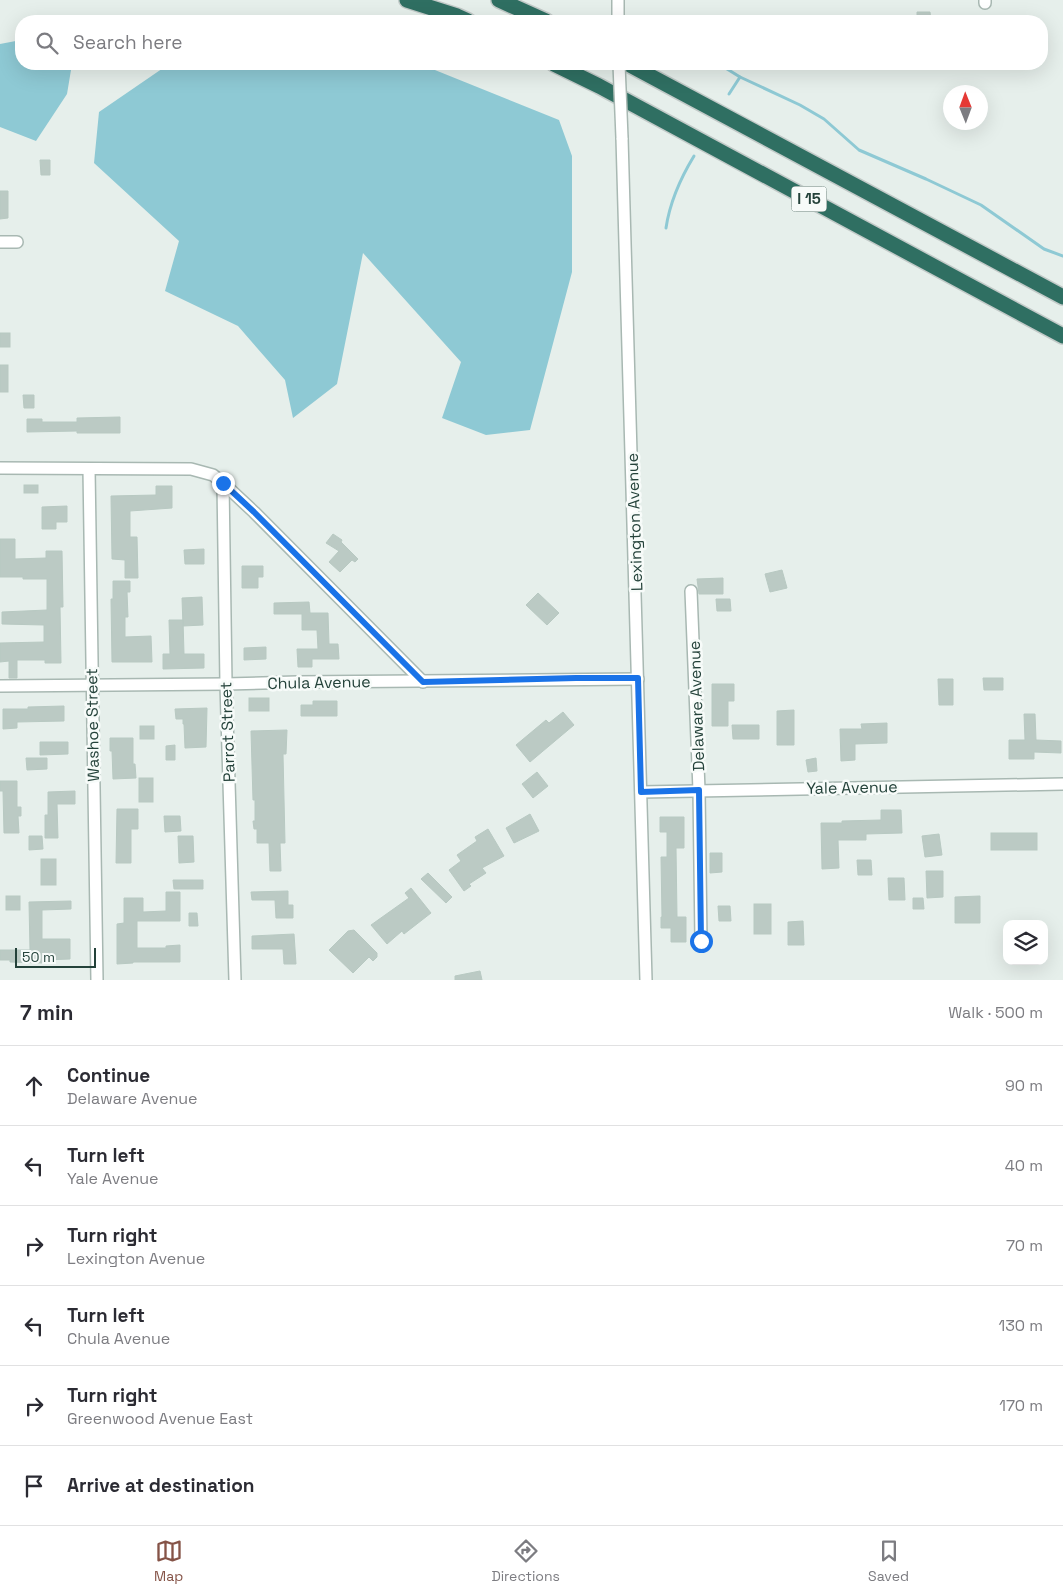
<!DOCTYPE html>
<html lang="en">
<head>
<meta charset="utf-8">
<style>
  :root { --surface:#fff; --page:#f2f2f3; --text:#2b2b33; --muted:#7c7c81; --line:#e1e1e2; --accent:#855347 }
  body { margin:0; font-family:"Space Grotesk",sans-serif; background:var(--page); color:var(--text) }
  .controls { position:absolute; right:15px; bottom:15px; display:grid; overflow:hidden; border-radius:10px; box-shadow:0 5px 20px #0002 }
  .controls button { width:45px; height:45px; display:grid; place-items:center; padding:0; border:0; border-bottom:1px solid var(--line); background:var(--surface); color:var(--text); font:25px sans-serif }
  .compass { position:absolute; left:943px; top:85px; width:45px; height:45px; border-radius:50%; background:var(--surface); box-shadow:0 5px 20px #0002; rotate:359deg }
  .scale { position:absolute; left:15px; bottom:12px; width:81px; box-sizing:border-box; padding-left:5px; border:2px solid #24423a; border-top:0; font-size:14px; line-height:18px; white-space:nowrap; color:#24423a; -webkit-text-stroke:4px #f7fbf9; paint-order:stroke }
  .stop { position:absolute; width:15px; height:15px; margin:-11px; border:4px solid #1a73e8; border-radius:50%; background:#fff }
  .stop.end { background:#1a73e8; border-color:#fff; box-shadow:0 1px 5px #0008 }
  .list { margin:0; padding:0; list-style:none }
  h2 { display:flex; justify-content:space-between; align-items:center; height:65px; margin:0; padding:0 20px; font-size:21px }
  h2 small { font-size:16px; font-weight:400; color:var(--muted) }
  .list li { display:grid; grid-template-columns:32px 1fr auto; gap:15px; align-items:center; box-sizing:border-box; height:80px; padding:0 20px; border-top:1px solid var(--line) }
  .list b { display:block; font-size:19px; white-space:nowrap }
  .list p { margin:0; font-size:16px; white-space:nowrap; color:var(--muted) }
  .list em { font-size:16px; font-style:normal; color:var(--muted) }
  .icon { flex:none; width:28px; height:28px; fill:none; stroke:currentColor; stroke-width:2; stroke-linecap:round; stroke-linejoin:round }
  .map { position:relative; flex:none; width:1063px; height:980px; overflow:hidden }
  .search { position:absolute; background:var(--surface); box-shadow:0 5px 20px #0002; left:15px; right:15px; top:15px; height:55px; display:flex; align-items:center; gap:12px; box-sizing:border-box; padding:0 18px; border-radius:20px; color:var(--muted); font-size:19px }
  .sheet { height:545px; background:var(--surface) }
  nav { display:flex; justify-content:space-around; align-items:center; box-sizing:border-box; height:70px; border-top:1px solid var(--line); background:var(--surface); font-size:14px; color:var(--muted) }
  nav a { display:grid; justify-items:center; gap:2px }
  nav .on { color:var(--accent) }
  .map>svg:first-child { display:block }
  .water { fill:#8ec9d4 }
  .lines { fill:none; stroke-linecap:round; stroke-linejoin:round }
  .stream { stroke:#8ec9d4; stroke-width:3 }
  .building { fill:#bbcac4; stroke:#b8c9c2 }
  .minor-casing { stroke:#a8b8b2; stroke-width:14 }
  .highway-casing { stroke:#c2cac8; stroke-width:18 }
  .minor { stroke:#fff; stroke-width:11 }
  .highway { stroke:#2f6f62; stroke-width:15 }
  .minor-bridge-casing { stroke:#a8b8b2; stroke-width:14; stroke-linecap:butt }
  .minor-bridge { stroke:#fff; stroke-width:11 }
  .route { stroke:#1a73e8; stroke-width:6 }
  .labels { text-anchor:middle; stroke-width:5; stroke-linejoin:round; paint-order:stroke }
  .shield { fill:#f7fbf9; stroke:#637a73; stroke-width:1 }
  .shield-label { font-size:15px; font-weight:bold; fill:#24423a }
  .street-label { font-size:16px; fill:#24423a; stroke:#f7fbf9 }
</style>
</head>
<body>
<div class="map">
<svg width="1063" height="980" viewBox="0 0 1063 980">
  <rect width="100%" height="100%" fill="#e6efeb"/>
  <g class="water">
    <polygon points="21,40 21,64 72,64 67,94 36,141 0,127 0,44"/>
    <polygon points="169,64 420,64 559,120 572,156 572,272 530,430 486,435 442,418 461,362 363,253 337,384 293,418 285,380 238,326 165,291 179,241 94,163 99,112"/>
  </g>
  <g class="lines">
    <g class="stream">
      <polyline points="719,64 740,77 800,105 824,119 859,150 926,179 981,205 1044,249 1063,256"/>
      <polyline points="729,94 740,77"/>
      <path d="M666 228C670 201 680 179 694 156"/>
    </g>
  </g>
  <g class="building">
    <polygon points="917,12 930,12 931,21 917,21"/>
    <polygon points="40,160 50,160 50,175 41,175"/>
    <polygon points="0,191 8,191 8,218 0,219"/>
    <rect x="0" y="333" width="10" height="14"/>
    <rect x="0" y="365" width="8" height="27"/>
    <polygon points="23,395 34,395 34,408 24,408"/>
    <polygon points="120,417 120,433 77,433 77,431 27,432 27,419 42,419 42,422 77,422 77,418"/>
    <rect x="24" y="485" width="14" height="8"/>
    <polygon points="156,486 172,486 172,508 130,511 130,537 137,537 138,578 125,578 125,560 112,559 111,496 156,495"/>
    <polygon points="67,506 67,522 56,522 56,529 42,529 42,507"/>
    <polygon points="333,534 342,540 341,542 358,559 355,562 352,560 340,572 329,562 339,551 326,543"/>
    <polygon points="0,539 15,539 15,559 46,558 46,551 62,551 63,607 60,607 61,663 45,663 45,660 17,660 17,678 9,678 9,661 0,662 0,643 44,642 44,625 2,624 2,612 47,610 47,579 23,579 23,577 0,577"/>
    <polygon points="204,549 204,564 185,564 184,550"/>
    <polygon points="242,566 263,566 263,577 258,577 258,588 242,588"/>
    <polygon points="782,570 787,588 770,592 765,574"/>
    <polygon points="723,578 723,594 699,594 697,579"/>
    <polygon points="113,581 130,581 130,592 127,592 128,617 125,617 125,637 151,636 152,662 112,662 111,599 113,599"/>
    <polygon points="538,593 559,613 547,625 526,605"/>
    <polygon points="202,597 203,625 183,626 182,598"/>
    <polygon points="716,599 730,599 731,611 717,611"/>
    <polygon points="309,602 310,613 328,613 329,644 338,644 339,659 312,659 312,667 298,667 297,649 318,649 317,630 302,630 302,614 274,614 274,603"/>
    <polygon points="169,620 183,620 184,654 204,654 204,668 163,669 163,654 170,654"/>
    <polygon points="266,647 266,659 244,660 244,648"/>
    <polygon points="983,678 1003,678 1003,690 984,690"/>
    <polygon points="938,679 953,679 953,705 939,705"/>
    <polygon points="712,684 734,684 734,701 728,701 728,726 712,726"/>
    <rect x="249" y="698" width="20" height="13"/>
    <polygon points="313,701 337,701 337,716 301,716 301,705 313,705"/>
    <polygon points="64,706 64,721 17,722 17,728 3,729 3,709 28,709 28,707"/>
    <polygon points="207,708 206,747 185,748 184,724 183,724 183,719 176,719 175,709"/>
    <polygon points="794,710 794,745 777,745 777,711"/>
    <polygon points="563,712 574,725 530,762 516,745 546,720 549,723"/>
    <polygon points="1024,714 1035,714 1036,740 1061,741 1061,753 1034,752 1034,759 1009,759 1009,740 1025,740"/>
    <polygon points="887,723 887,743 855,744 855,760 841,761 840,729 862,729 861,724"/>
    <polygon points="732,725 759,725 759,739 733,739"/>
    <rect x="140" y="726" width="14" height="13"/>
    <polygon points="287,730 286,754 283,754 285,843 280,843 281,871 270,871 269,843 257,843 257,829 254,829 253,821 255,821 255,800 253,800 251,731"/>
    <polygon points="110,738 133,738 133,764 135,764 136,778 113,779 112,751 110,751"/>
    <polygon points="40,742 68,742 68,754 40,755"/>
    <polygon points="175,745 175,760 166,760 166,746"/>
    <polygon points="26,758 47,758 47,769 27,770"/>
    <polygon points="816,758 817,771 808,772 806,760"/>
    <polygon points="537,772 548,786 533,798 522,784"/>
    <rect x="139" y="778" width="14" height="24"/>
    <polygon points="0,781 17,781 17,807 21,807 21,816 18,816 19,833 4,833 3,791 0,791"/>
    <polygon points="75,791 75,804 57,804 58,838 45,838 45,815 48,815 48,792"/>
    <polygon points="117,809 138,809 138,829 131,829 131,863 116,863"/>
    <polygon points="881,810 901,810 902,833 866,834 866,840 838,840 839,868 822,869 821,823 842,823 842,821 881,820"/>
    <polygon points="530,814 539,831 514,843 506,828"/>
    <polygon points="164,816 180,816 181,831 165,832"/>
    <polygon points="660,817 684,817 684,848 676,848 677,917 686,917 686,942 671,942 671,928 661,928 661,917 662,917 661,857 667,857 667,832 660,832"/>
    <polygon points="488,829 504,856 482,868 486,873 469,884 471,886 464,891 449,870 461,861 457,855 477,841 475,837"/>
    <rect x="991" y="833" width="46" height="17"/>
    <polygon points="939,834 942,855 925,857 922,836"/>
    <polygon points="29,836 42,836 43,849 29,850"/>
    <polygon points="178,836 193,836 194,862 179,863"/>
    <polygon points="710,853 722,853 722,872 710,873"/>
    <rect x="41" y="859" width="15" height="26"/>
    <polygon points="857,860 871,860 872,875 858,875"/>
    <polygon points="926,871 943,871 943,897 927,898"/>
    <polygon points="428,873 452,897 446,903 421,879"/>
    <polygon points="888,878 904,878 905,900 889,900"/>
    <polygon points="173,880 203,880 203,889 174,889"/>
    <polygon points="411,888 431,913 404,934 402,931 387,944 371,925 409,898 405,893"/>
    <polygon points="288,891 288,905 293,905 293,918 276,918 275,900 252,900 251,892"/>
    <polygon points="166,892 180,892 180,921 137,921 137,948 166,948 166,946 180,945 180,962 133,962 133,963 117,964 117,924 124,923 124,898 143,898 143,912 166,911"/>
    <rect x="6" y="896" width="14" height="14"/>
    <polygon points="980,896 980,923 955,923 955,897"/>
    <polygon points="913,898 923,898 924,909 913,909"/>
    <polygon points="71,901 71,909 42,910 42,939 70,939 70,959 44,960 44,963 10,962 10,960 0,960 0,950 30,950 29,902"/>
    <rect x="754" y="904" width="17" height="30"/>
    <polygon points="718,906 730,906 731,921 719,921"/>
    <polygon points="189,913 197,913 198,926 189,926"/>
    <polygon points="803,921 804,945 788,945 788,922"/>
    <polygon points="354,930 377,953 377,957 373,961 369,957 353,973 329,950 348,931"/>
    <polygon points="294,934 296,964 284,964 283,949 252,949 252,936"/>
    <polygon points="480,971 482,980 455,980 455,976"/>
  </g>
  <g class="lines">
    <defs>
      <g id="minor">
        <polyline points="618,0 618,21"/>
        <polyline points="985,0 985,3"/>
        <polyline points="622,138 646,980"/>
        <polyline points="0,242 17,242"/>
        <polyline points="0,468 191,469 213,475 223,483 254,512 423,682"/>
        <polyline points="89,469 97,980"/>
        <polyline points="223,483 226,684 235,980"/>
        <polyline points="691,591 699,790 701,941"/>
        <polyline points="0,686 226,684 297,682 638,679"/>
        <polyline points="641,792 1063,784"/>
      </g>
      <g id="highway">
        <polyline points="407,0 457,16 468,21"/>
        <polyline points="499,0 546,21"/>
        <polyline points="554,64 599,86 1063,336"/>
        <polyline points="628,64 1063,297"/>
      </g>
    </defs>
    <use href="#minor" class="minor-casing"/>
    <use href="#highway" class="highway-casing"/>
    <use href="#minor" class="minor"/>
    <use href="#highway" class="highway"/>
    <defs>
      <polyline id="minor-bridge" points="619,64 622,138"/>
    </defs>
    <use href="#minor-bridge" class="minor-bridge-casing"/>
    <use href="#minor-bridge" class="minor-bridge"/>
  </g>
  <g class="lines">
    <polyline class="route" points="223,483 254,512 423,682 576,678 638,678 641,792 699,790 701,941"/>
  </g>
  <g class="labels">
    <rect class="shield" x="791.5" y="186.5" width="35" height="25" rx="4"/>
    <g class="shield-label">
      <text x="809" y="204">I 15</text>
    </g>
    <g class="street-label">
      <text transform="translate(634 522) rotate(-92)" y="6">Lexington Avenue</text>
      <text transform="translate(319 682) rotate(-1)" y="6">Chula Avenue</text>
      <text transform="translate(696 706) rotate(-92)" y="6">Delaware Avenue</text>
      <text transform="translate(92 725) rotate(-91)" y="6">Washoe Street</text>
      <text transform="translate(227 732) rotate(-92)" y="6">Parrot Street</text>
      <text transform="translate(852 787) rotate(-1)" y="6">Yale Avenue</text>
    </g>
  </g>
</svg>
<div class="controls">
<button><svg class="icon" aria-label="layers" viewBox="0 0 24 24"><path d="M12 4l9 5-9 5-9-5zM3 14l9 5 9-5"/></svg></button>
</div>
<svg class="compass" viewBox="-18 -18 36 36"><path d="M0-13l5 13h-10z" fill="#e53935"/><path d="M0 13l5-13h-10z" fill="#7c7c81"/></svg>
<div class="scale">50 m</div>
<div class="stop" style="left:701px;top:941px"></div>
<div class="stop end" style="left:223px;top:483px"></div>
<div class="search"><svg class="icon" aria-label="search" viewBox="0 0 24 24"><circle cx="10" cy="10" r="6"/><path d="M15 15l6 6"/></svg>Search here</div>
</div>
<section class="sheet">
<h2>7 min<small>Walk · 500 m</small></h2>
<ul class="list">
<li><svg class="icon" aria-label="ahead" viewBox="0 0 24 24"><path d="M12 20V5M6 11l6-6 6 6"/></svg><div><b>Continue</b><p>Delaware Avenue</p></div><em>90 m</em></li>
<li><svg class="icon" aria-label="left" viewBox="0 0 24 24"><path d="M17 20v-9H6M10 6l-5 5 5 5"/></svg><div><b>Turn left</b><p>Yale Avenue</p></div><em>40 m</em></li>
<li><svg class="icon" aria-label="right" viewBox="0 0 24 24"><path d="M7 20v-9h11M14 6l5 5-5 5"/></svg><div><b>Turn right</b><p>Lexington Avenue</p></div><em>70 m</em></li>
<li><svg class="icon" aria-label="left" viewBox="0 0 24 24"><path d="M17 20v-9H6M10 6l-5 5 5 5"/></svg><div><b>Turn left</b><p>Chula Avenue</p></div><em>130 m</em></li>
<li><svg class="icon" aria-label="right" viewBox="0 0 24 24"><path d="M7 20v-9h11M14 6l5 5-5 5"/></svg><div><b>Turn right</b><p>Greenwood Avenue East</p></div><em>170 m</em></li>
<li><svg class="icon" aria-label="arrive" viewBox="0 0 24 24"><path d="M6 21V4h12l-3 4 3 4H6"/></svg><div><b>Arrive at destination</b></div></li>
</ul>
</section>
<nav>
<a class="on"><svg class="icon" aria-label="map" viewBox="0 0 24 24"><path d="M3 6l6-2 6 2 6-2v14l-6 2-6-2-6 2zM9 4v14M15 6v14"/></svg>Map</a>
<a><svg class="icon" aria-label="directions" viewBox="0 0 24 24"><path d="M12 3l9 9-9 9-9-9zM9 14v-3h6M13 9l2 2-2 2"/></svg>Directions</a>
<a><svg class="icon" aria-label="saved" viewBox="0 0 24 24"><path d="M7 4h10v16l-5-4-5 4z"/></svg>Saved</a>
</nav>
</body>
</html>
